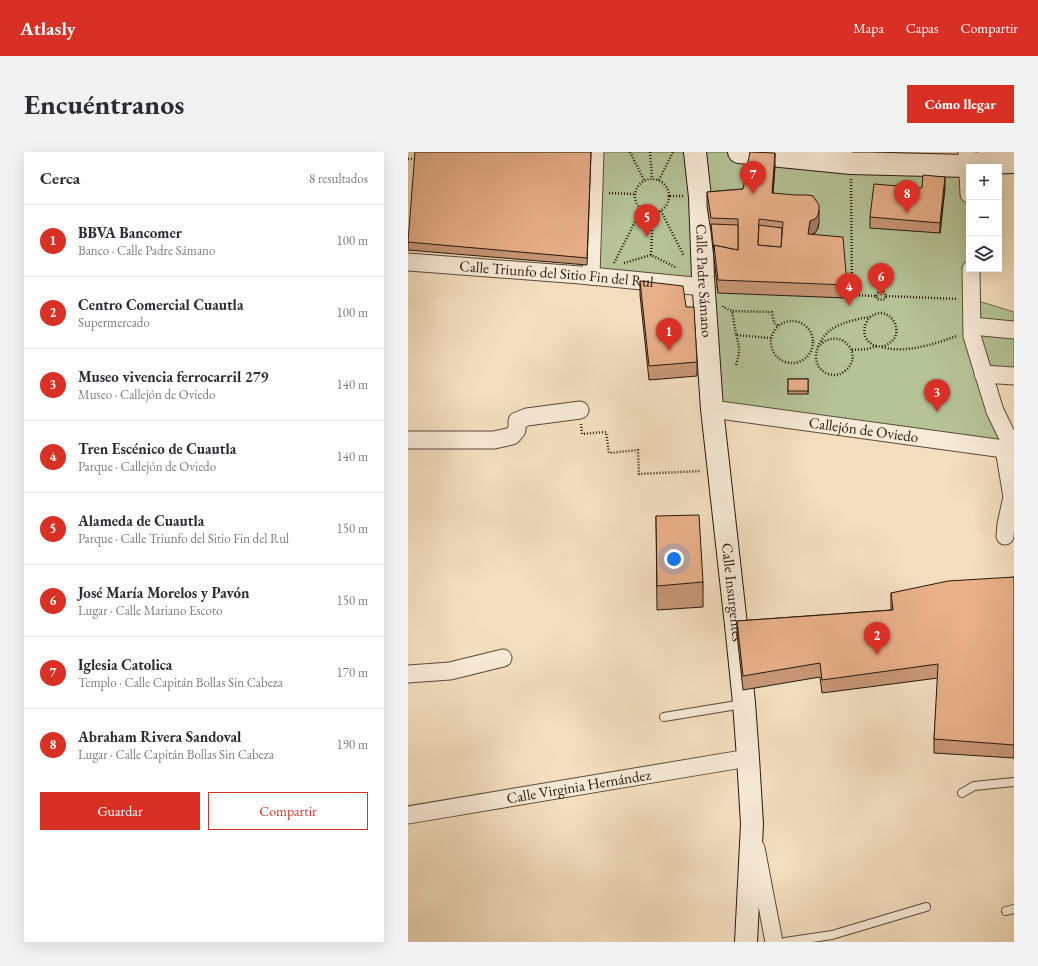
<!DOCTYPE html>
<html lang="es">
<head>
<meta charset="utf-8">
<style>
  :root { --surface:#fff; --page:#f2f2f3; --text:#2b2b33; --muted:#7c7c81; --line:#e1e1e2; --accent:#d93025 }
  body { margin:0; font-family:"EB Garamond",serif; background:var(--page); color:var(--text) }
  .controls { position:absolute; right:12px; top:12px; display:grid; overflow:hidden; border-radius:0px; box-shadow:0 4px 16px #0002 }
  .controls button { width:36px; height:36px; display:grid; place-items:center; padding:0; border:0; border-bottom:1px solid var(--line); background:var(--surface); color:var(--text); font:20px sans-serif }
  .you { position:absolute; left:266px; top:407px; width:14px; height:14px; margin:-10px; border:3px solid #fff; border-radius:50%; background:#1a73e8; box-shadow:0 0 0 6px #1a73e833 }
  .badge { display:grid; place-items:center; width:26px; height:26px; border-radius:50%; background:var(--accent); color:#fff; font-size:13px; font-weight:700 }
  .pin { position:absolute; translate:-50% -33px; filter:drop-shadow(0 1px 2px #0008) }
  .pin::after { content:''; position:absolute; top:21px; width:14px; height:12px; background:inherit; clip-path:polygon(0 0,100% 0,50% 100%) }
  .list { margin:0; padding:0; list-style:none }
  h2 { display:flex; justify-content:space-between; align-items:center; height:52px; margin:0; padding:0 16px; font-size:17px }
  h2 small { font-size:13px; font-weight:400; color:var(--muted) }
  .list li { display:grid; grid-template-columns:26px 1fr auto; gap:12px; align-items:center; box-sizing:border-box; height:72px; padding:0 16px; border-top:1px solid var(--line) }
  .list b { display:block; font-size:15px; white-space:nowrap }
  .list p { margin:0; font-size:13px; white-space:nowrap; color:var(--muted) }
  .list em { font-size:13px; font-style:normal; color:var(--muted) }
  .actions { display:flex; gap:8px; padding:12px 16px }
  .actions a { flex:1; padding:9px 0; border:1px solid var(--accent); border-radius:0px; text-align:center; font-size:14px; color:var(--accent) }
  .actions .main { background:var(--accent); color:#fff }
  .icon { flex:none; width:22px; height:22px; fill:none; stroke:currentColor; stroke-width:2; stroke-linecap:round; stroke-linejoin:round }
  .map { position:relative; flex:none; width:606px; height:790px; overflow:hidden; border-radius:0px }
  header { display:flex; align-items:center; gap:24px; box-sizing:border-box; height:56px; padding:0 20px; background:var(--accent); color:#fff }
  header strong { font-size:19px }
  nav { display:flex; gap:22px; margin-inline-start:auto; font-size:14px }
  .intro { display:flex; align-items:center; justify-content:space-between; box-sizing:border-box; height:96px; padding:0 24px }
  h1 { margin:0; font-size:28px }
  .button { padding:10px 18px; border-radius:0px; background:var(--accent); color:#fff; font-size:14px; font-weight:700 }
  main { display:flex; gap:24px; padding:0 24px }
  aside { flex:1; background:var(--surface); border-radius:0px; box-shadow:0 4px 16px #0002 }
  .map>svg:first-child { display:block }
  .green { fill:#b5c397; stroke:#6e6d51; fill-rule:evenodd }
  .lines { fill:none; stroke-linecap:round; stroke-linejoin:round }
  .lane-casing { stroke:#5a4938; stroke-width:10 }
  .street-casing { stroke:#5a4938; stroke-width:19 }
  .secondary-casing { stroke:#27170b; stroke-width:24 }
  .path { stroke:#27170b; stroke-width:2.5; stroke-dasharray:1 2; stroke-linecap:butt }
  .lane { stroke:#f7ead6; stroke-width:8 }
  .street { stroke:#f7ead6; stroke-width:17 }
  .secondary { stroke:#f7ead6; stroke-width:22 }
  .wall { fill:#c89777; stroke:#27170b }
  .shaded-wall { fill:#a37b61; stroke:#27170b }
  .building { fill:#e9b08a; stroke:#27170b; fill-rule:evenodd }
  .labels { text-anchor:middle; stroke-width:4; stroke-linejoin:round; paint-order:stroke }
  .street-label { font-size:15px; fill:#27170b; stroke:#f7ead6 }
</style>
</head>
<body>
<header>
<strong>Atlasly</strong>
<nav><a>Mapa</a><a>Capas</a><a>Compartir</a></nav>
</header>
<div class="intro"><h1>Encuéntranos</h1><a class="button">Cómo llegar</a></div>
<main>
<aside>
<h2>Cerca<small>8 resultados</small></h2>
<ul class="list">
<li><span class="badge">1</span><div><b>BBVA Bancomer</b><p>Banco · Calle Padre Sámano</p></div><em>100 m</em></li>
<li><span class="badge">2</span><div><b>Centro Comercial Cuautla</b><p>Supermercado</p></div><em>100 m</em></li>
<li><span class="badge">3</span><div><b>Museo vivencia ferrocarril 279</b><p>Museo · Callejón de Oviedo</p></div><em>140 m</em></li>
<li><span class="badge">4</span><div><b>Tren Escénico de Cuautla</b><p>Parque · Callejón de Oviedo</p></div><em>140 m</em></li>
<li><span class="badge">5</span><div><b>Alameda de Cuautla</b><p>Parque · Calle Triunfo del Sitio Fin del Rul</p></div><em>150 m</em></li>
<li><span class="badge">6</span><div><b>José María Morelos y Pavón</b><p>Lugar · Calle Mariano Escoto</p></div><em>150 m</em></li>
<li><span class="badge">7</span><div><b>Iglesia Catolica</b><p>Templo · Calle Capitán Bollas Sin Cabeza</p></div><em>170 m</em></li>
<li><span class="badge">8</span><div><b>Abraham Rivera Sandoval</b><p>Lugar · Calle Capitán Bollas Sin Cabeza</p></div><em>190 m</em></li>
</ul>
<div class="actions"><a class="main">Guardar</a><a>Compartir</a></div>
</aside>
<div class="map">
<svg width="606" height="790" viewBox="0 0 606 790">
  <rect width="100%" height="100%" fill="#f3dfc0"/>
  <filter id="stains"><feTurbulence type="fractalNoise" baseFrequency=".005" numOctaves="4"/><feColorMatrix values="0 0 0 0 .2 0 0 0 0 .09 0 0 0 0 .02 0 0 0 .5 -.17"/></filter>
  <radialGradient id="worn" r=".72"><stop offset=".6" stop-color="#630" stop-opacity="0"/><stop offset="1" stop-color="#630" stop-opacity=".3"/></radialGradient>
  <path class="green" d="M187 0H331L560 14 561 42V117L564 147 606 160V224L576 222 606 298 304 257 296 135 183 124ZM303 80 309 135H296Z"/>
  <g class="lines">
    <defs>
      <g id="lane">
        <polyline points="256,565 335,552"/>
        <polyline points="554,641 566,634 606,630"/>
        <polyline points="598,759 606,757"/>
        <polyline points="377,790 424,783 518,755"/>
      </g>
      <g id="street">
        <polyline points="559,0 561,42"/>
        <path id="s1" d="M0 110 172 123 296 135"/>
        <polyline points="563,117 564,184 587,259 606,298"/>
        <polyline points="183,124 187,0"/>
        <polyline points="564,174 606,178"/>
        <polyline points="575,222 606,224"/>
        <path id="s2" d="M304 257 596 297 606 301"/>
        <polyline points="0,288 86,288 104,284 109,278 109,269 119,265 172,258"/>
        <polyline points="596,297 604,345 598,372 597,384"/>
        <polyline points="0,522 42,519 95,506"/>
        <path id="s3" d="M0 663 340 606"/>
        <polyline points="348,696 366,790"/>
      </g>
      <g id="secondary">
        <path id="s4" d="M287 0 292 45 295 125 304 257 329 482 336 551 340 606 344 672 338 790"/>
        <polyline points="331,0 443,11 560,14 571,11 606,10"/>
      </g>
    </defs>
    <use href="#lane" class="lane-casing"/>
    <use href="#street" class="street-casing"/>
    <use href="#secondary" class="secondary-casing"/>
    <g class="path">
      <polyline points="222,0 236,28"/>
      <polyline points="242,0 244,26"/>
      <polyline points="0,7 8,7"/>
      <circle cx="244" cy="44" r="17"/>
      <path d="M443 27 444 143 468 144 469 147 472 148 477 147 478 144 476 140C472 139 470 140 468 144"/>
      <polyline points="251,28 265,0"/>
      <polyline points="201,41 226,42"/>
      <polyline points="262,44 275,44"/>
      <polyline points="253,59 276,104"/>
      <polyline points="243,103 245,62"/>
      <polyline points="206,111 233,58"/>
      <polyline points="216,111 243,103 269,116"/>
      <polyline points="478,144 550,147"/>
      <polyline points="315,154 315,155 324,159"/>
      <circle cx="384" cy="190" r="21"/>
      <polyline points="363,186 328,183 324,159 364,160 366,171 370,174"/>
      <path d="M410 195C431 172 457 202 438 218 433 223 427 224 421 222 413 220 408 213 408 204 408 200 409 197 411 193 418 177 431 172 447 168 452 166 457 166 462 165 466 163 468 161 473 161 486 162 493 179 485 188 470 205 445 185 462 165"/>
      <path d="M474 195C490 200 512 196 528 191 535 189 542 186 549 184"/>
      <polyline points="444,198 460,197 469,194"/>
      <path d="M328 213C332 201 332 195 328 183"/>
      <polyline points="173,272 174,282 198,280 201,301 230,298 231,322 293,319"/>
    </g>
    <use href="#lane" class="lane"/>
    <use href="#street" class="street"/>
    <use href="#secondary" class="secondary"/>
  </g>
  <g class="wall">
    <polygon points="183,0 179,113 0,98 0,90"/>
    <polygon points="367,14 365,41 411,71 410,76 407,81 403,83 439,133 439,146 310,141 303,80 299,54 299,40 335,37"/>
    <polygon points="537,35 532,81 462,76 462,65 514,36"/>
    <polygon points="232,129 278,155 289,210 289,224 241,228 232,143"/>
    <rect x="380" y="227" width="20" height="15"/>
    <polygon points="248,364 295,430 295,455 249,458"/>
    <polygon points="606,425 606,606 526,601 526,587 530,526 414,541 412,525 335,538 329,482 329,469 483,458 483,441"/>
  </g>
  <g class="shaded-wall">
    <polygon points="367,1 367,14 364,54 364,41"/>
    <polygon points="537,25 537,35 532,81 532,71"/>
    <polygon points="411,58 411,71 410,76 407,81 402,83 400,82 402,69"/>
  </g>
  <g class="building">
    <polygon points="7,0 183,0 179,106 0,90"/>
    <path d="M342 0 367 1 364 41 388 43H400L405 44 411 53V58L410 63 407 67 402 69 400 82 435 85 439 133 310 128 306 93 330 98V67L303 66 299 40 335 37ZM351 67 375 70 373 95 350 93Z"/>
    <polygon points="515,23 537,25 532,71 462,65 466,32 514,36"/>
    <polygon points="303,72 330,73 330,98 306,93 306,100"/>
    <polygon points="351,73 374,76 373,95 350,93"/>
    <polygon points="232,129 275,134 278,155 286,155 289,210 241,214"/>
    <rect x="380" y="227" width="20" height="12"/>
    <polygon points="291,363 295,430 249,434 248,364"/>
    <polygon points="606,425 606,593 526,587 530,512 414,528 412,511 335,524 329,469 485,458 483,441 540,429"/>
  </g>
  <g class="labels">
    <g class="street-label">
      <text dy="5" stroke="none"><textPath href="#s1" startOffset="149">Calle Triunfo del Sitio Fin del Rul</textPath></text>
      <text dy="5" stroke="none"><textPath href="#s4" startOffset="129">Calle Padre Sámano</textPath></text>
      <text dy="5" stroke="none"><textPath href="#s2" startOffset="153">Callejón de Oviedo</textPath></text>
      <text dy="5" stroke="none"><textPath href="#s4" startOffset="442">Calle Insurgentes</textPath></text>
      <text dy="5" stroke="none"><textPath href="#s3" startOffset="173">Calle Virginia Hernández</textPath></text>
    </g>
  </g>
  <rect width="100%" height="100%" filter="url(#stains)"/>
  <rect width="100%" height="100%" fill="url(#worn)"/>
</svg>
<div class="controls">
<button>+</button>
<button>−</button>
<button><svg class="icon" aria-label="layers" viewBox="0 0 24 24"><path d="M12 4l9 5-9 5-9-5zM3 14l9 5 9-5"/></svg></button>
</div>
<div class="you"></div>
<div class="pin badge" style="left:261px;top:199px">1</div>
<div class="pin badge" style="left:469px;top:503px">2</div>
<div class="pin badge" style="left:529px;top:260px">3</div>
<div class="pin badge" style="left:441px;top:154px">4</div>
<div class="pin badge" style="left:239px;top:85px">5</div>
<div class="pin badge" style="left:473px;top:144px">6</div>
<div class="pin badge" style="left:345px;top:42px">7</div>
<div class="pin badge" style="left:499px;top:61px">8</div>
</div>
</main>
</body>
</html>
